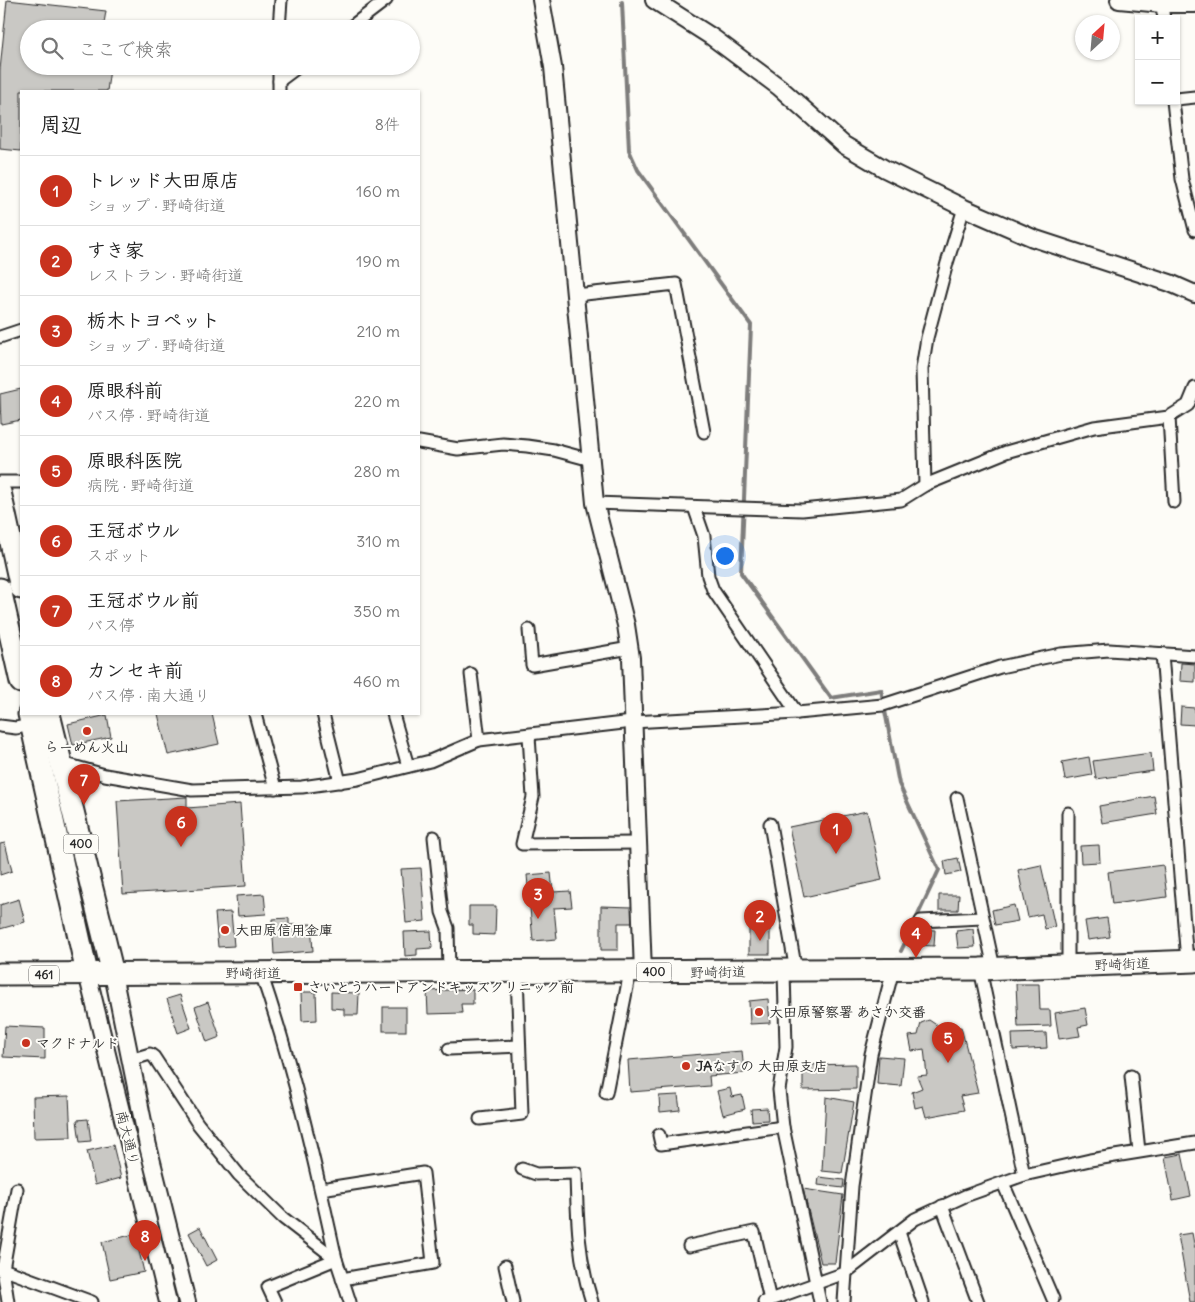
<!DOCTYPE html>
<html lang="ja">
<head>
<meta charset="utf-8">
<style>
  :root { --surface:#fff; --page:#f2f2f2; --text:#222; --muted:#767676; --line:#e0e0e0; --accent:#c8321e }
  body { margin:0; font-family:Delius,"Klee One",sans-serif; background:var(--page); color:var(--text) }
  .controls { position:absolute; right:15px; top:15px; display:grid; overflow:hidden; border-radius:0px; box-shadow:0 1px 4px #0004 }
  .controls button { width:45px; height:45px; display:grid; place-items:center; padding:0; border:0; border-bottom:1px solid var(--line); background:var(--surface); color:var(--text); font:25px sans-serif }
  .compass { position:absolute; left:1075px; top:15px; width:45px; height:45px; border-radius:50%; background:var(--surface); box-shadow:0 1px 4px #0004; rotate:26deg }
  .you { position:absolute; left:724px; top:555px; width:18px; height:18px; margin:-12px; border:4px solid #fff; border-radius:50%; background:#1a73e8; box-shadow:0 0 0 8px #1a73e833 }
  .badge { display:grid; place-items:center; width:32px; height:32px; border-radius:50%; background:var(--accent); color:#fff; font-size:16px; font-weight:700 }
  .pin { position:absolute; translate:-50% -41px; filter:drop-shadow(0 1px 2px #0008) }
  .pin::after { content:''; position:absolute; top:26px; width:18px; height:15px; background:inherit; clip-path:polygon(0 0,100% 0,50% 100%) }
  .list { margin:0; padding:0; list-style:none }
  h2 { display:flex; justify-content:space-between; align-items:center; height:65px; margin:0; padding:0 20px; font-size:21px }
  h2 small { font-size:16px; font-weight:400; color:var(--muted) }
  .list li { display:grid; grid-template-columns:32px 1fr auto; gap:15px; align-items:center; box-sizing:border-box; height:70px; padding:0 20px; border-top:1px solid var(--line) }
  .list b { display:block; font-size:19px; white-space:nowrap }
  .list p { margin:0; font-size:16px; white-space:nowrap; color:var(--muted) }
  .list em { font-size:16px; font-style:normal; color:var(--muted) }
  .icon { flex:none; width:28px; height:28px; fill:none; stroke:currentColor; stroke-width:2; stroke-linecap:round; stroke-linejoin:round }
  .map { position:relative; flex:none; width:1195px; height:1302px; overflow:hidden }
  .search { position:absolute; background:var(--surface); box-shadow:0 1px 4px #0004; left:20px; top:20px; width:400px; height:55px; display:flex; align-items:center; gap:12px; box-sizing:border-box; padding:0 18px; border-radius:28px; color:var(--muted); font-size:19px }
  .panel { position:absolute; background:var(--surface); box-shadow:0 1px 4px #0004; left:20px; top:90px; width:400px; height:625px; border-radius:0px }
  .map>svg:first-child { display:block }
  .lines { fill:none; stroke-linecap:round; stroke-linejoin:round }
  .stream { stroke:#7e7d7b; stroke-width:4 }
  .building { fill:#c9c8c4; stroke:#2b2b2b }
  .street-casing { stroke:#2b2b2b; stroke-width:15 }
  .secondary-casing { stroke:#2b2b2b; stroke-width:20 }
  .highway-casing { stroke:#2b2b2b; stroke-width:25 }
  .street { stroke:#fdfcf7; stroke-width:11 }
  .secondary { stroke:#fdfcf7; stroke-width:16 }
  .highway { stroke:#fdfcf7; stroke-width:21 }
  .poi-dot { fill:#c8321e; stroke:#fdfcf7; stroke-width:2 }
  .labels { text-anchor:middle; stroke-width:4; stroke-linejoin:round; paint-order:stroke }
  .shield { fill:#fdfcf7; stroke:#6a6a68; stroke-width:1 }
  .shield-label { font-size:12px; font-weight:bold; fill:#2b2b2b }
  .poi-label { font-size:14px; font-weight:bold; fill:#2b2b2b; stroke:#fdfcf7; text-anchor:start }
  .street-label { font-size:14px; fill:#2b2b2b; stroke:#fdfcf7 }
</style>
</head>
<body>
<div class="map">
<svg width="1195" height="1302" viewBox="0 0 1195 1302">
  <rect width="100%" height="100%" fill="#fdfcf7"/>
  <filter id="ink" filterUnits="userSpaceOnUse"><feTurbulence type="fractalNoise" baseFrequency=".02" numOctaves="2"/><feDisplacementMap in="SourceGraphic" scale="10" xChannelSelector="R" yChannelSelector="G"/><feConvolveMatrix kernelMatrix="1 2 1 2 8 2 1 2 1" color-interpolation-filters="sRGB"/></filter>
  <g filter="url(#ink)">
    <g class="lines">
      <polyline class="stream" points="622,2 629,150 638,170 751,325 741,573 831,698 881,690 899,784 939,870 901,951"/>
    </g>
    <g class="building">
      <polygon points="7,0 106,11 103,29 29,29 29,66 127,66 127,71 110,69 107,91 21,91 21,151 0,149 0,70"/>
      <polygon points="21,389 21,420 1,424 0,394"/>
      <polygon points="1181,663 1195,664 1195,682 1180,681"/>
      <polygon points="1181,707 1195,708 1195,725 1180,724"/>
      <polygon points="158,714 212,714 219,744 168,755"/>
      <polygon points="107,715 111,737 73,745 68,724"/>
      <polygon points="1151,753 1153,771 1096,779 1093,761"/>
      <polygon points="1089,757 1092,775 1065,780 1062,762"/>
      <polygon points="1154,796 1157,814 1102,823 1099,806"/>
      <polygon points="187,797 187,808 240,804 246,886 123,894 117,801"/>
      <polygon points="867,811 882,880 804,897 789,827"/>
      <polygon points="5,843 12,871 0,875 0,844"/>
      <polygon points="1099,845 1100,862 1081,863 1080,846"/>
      <polygon points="958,858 961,872 946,875 944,861"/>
      <polygon points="1041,865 1055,927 1045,929 1042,914 1028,917 1018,870"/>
      <polygon points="1163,865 1167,897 1112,904 1108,872"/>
      <polygon points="421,868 425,921 406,923 401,869"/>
      <polygon points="551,873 553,892 570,891 572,907 554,908 557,939 533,941 527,875"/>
      <polygon points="264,894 266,914 238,916 236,896"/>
      <polygon points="939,895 959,895 958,910 939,910"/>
      <polygon points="19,899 25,922 0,929 0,905"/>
      <polygon points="1014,905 1018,921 995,925 992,910"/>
      <polygon points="469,906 496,906 495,935 473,934 473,925 469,925"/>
      <polygon points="601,906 632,907 632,923 618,923 618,950 601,950"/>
      <polygon points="231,912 234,946 218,947 215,913"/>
      <polygon points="289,918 289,925 311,924 313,951 274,954 272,919"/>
      <polygon points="1107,918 1110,937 1088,940 1085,921"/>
      <rect x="749" y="927" width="21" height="27"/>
      <polygon points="915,929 935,930 934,946 915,945"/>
      <polygon points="973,929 975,947 958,948 956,931"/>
      <polygon points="431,931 432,948 417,949 417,955 405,956 404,932"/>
      <polygon points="1016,984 1039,984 1040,1010 1050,1010 1051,1026 1018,1027"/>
      <polygon points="473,989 473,1004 461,1004 462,1013 428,1014 427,991"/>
      <polygon points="301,992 316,992 317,1020 302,1021"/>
      <polygon points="331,992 359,993 358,1015 344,1015 344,1009 331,1008"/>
      <polygon points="180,995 191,1028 178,1033 167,999"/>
      <polygon points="768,999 770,1023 750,1024 749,1001"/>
      <polygon points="208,1002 220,1037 207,1042 195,1007"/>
      <rect x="383" y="1007" width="23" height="24"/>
      <polygon points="1085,1008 1088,1025 1078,1027 1080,1036 1059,1039 1055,1013"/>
      <polygon points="929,1020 944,1030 961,1027 978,1093 960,1096 964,1110 926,1117 923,1106 915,1108 912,1092 922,1088 917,1076 927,1075 924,1049 912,1051 909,1036 918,1035 921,1023"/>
      <polygon points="5,1026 45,1028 45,1059 3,1057"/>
      <polygon points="1046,1033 1047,1048 1013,1050 1012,1034"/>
      <polygon points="742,1051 744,1073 709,1076 710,1086 630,1092 628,1060"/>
      <polygon points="879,1056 904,1058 901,1086 877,1084"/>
      <polygon points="856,1064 856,1089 803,1090 803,1065"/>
      <polygon points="730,1088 732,1097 742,1095 745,1109 723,1115 717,1091"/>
      <polygon points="678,1095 680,1110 660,1112 659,1096"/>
      <polygon points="69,1096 71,1137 34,1138 33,1097"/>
      <polygon points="826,1097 854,1102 842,1173 822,1171"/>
      <polygon points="767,1108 768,1120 752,1121 751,1109"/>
      <polygon points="88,1119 91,1141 80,1142 77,1120"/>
      <polygon points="113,1145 121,1178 95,1185 87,1151"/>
      <polygon points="1182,1154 1191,1196 1173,1200 1165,1157"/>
      <polygon points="819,1177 844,1180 843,1188 818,1185"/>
      <polygon points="803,1189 843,1195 835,1263 821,1263"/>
      <polygon points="200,1227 217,1260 206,1266 189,1233"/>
      <polygon points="1192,1233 1195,1249 1195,1302 1190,1302 1178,1235"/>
      <polygon points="135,1234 144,1272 110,1279 102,1242"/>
    </g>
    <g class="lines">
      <defs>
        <g id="street">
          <polyline points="1161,0 1164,19"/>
          <polyline points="279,29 281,0"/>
          <polyline points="348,29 386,0"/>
          <polyline points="279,66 279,91"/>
          <polyline points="279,81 299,66"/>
          <polyline points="1176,99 1195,97"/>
          <polyline points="1173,101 1182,179 1195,230"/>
          <polyline points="576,295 676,284 704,432"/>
          <polyline points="0,337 21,330"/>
          <polyline points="1169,417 1174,502"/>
          <polyline points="419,442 458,449 503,444 527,446 554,450 591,460"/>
          <polyline points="0,482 21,482"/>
          <polyline points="925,485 922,369 927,338 947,263 964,208"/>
          <polyline points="595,503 802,510 901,500 925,485 1006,452 1094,427 1169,417 1188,405 1195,388"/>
          <polyline points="694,507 704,536 708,576 713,590 797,713"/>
          <polyline points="529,630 532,665 630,648"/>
          <polyline points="1162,654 1187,961"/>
          <polyline points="471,674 479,740"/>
          <polyline points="255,714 275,788"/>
          <polyline points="323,714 340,782"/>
          <polyline points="393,714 408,766"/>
          <polyline points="0,726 16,728 31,725"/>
          <polyline points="529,736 533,797 522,844 638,843"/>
          <polyline points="62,763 105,775 192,790 302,787 358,779 430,761 479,740 632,722 797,713 883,705 1000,667 1061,654 1109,650 1195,656"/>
          <polyline points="957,798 994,968"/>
          <polyline points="1068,813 1068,966"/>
          <polyline points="770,824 796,971"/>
          <polyline points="434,837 442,912 448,928 449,973"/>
          <polyline points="921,921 982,918"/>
          <polyline points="980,969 1024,1175"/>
          <polyline points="784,971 786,1047 779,1090 783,1127 820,1302"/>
          <path d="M261 973C293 1066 315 1163 336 1259L268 1287 275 1302"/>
          <polyline points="449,1049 519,1046"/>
          <polyline points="130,1060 150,1054 154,1057 198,1124 239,1175 283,1218 336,1259 350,1302"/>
          <polyline points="1131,1076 1139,1151"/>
          <polyline points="606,1093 630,972"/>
          <polyline points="480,1119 522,1114 517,973"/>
          <polyline points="659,1135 661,1144 783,1127"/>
          <path d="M522 1169 536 1174 576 1173C577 1217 578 1259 592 1302"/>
          <polyline points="1003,1183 1053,1299"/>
          <polyline points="321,1189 423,1173 433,1263 342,1279"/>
          <polyline points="942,1206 978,1302"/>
          <polyline points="899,1232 923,1302"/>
          <polyline points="689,1246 754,1232 770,1300"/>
          <polyline points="505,1266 513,1302"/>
          <polyline points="0,1268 92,1302"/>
          <polyline points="8,1302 3,1269 17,1189"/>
          <polyline points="764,1302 845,1273 915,1219 965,1196 1024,1175 1090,1160 1195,1143"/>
          <polyline points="844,1302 852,1186 871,1054 893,970"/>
        </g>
        <g id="secondary">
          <polyline points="541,0 553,67 595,503 626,625 631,658 643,972"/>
          <polyline points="654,0 712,37 779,87 844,145 885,169 964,208 1033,238 1170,283 1195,294"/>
          <polyline points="1119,0 1162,4 1195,4"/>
          <polyline points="87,973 168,1302"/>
          <polyline points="113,974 148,1146 187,1302"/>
        </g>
        <g id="highway">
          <polyline points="0,492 21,588"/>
          <polyline points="0,589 21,682"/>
          <polyline points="29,714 87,973"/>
          <polyline points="49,714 113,974"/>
          <polyline points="0,974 980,969 1195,961"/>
        </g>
      </defs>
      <use href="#street" class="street-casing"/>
      <use href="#secondary" class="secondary-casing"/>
      <use href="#highway" class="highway-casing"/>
      <use href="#street" class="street"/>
      <use href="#secondary" class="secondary"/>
      <use href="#highway" class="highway"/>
    </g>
  </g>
  <g class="poi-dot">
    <circle cx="87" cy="731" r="5"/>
    <circle cx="225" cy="930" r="5"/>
    <rect x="293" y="982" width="10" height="10" rx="2.5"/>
    <circle cx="759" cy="1012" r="5"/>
    <circle cx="26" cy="1043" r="5"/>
    <circle cx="686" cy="1066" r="5"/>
  </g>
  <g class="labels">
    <g class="shield">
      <rect x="63.5" y="834.5" width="35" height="19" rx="4"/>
      <rect x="636.5" y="962.5" width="35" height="19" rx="4"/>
      <rect x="29" y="965.5" width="30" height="19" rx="4"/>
    </g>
    <g class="shield-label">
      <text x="81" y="848">400</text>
      <text x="654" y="976">400</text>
      <text x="44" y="979">461</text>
    </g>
    <g class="poi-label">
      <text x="87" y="752" text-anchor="middle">らーめん火山</text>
      <text x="235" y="935">大田原信用金庫</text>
      <text x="308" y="992">さいとうハートアンドキッズクリニック前</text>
      <text x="769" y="1017">大田原警察署 あさか交番</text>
      <text x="36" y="1048">マクドナルド</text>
      <text x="696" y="1071">JAなすの 大田原支店</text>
    </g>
    <g class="street-label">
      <text transform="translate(1122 964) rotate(-2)" y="5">野崎街道</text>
      <text transform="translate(718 972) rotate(-1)" y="5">野崎街道</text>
      <text x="253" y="978">野崎街道</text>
      <text transform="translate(128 1138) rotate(76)" y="5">南大通り</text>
    </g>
  </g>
</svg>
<div class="controls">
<button>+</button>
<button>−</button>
</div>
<svg class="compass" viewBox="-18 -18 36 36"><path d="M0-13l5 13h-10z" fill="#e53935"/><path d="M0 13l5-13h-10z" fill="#767676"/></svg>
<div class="you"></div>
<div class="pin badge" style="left:836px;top:854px">1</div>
<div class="pin badge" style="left:760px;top:941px">2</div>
<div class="pin badge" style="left:538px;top:919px">3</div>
<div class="pin badge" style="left:916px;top:958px">4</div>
<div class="pin badge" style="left:948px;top:1063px">5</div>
<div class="pin badge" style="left:181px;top:847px">6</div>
<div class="pin badge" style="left:84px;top:805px">7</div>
<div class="pin badge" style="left:145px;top:1261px">8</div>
<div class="search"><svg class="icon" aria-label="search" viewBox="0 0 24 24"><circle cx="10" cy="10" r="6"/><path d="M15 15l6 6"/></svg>ここで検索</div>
<section class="panel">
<h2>周辺<small>8件</small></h2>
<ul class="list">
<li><span class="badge">1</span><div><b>トレッド大田原店</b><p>ショップ · 野崎街道</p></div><em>160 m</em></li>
<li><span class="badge">2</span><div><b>すき家</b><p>レストラン · 野崎街道</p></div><em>190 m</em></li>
<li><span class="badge">3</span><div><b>栃木トヨペット</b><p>ショップ · 野崎街道</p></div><em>210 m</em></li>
<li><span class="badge">4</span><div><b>原眼科前</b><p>バス停 · 野崎街道</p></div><em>220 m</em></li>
<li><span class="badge">5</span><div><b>原眼科医院</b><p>病院 · 野崎街道</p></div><em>280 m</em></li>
<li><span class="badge">6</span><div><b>王冠ボウル</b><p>スポット</p></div><em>310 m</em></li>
<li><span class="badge">7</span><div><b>王冠ボウル前</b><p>バス停</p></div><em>350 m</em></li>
<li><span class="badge">8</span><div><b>カンセキ前</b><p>バス停 · 南大通り</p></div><em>460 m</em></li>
</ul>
</section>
</div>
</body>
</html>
